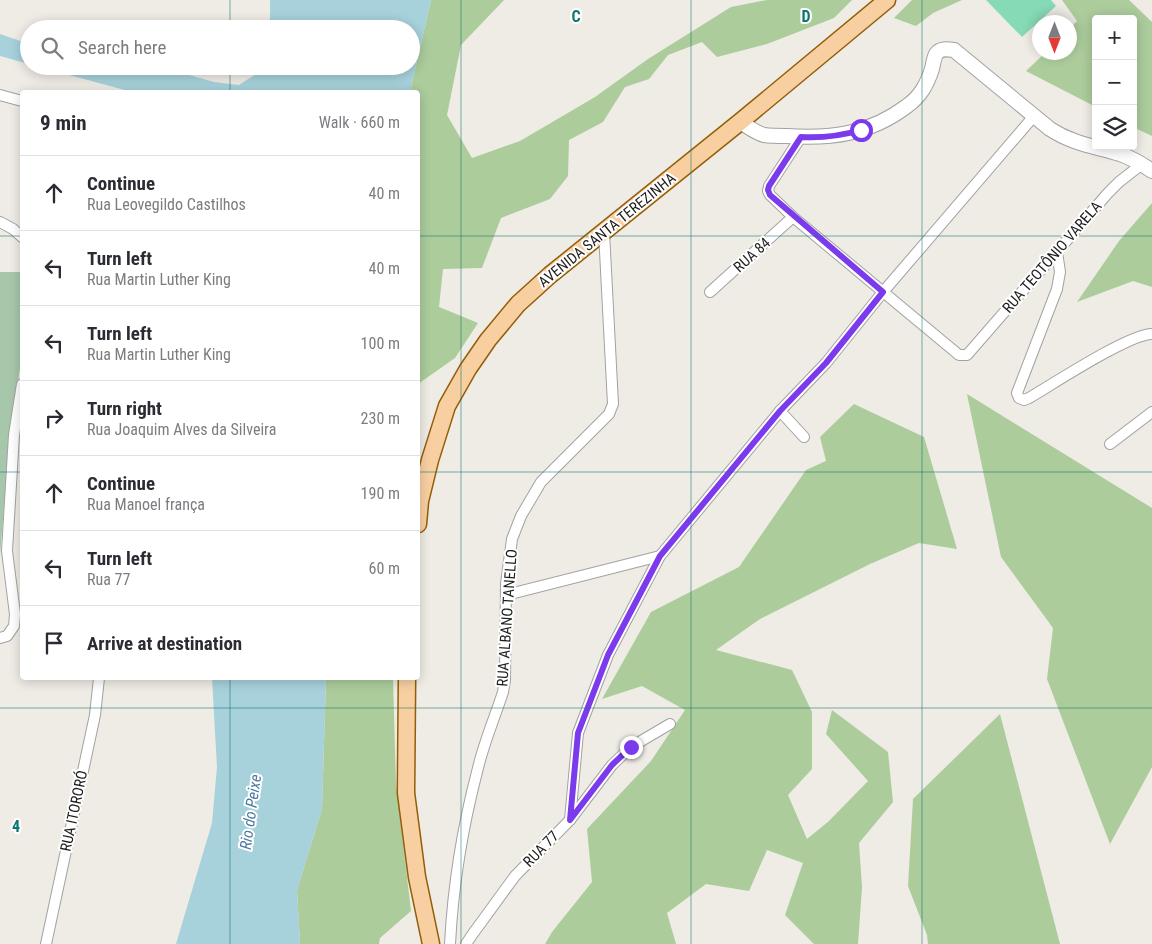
<!DOCTYPE html>
<html lang="en">
<head>
<meta charset="utf-8">
<style>
  :root { --surface:#fff; --page:#f7f7f7; --text:#2b2b33; --muted:#7c7c81; --line:#e1e1e2 }
  body { margin:0; font-family:"Roboto Condensed",sans-serif; background:var(--page); color:var(--text) }
  .controls { position:absolute; right:15px; top:15px; display:grid; overflow:hidden; border-radius:5px; box-shadow:0 2px 12px #0003 }
  .controls button { width:45px; height:45px; display:grid; place-items:center; padding:0; border:0; border-bottom:1px solid var(--line); background:var(--surface); color:var(--text); font:25px sans-serif }
  .compass { position:absolute; left:1032px; top:15px; width:45px; height:45px; border-radius:50%; background:var(--surface); box-shadow:0 2px 12px #0003; rotate:180deg }
  .stop { position:absolute; width:15px; height:15px; margin:-11px; border:4px solid #7c3aed; border-radius:50%; background:#fff }
  .stop.end { background:#7c3aed; border-color:#fff; box-shadow:0 1px 5px #0008 }
  .list { margin:0; padding:0; list-style:none }
  h2 { display:flex; justify-content:space-between; align-items:center; height:65px; margin:0; padding:0 20px; font-size:21px }
  h2 small { font-size:16px; font-weight:400; color:var(--muted) }
  .list li { display:grid; grid-template-columns:32px 1fr auto; gap:15px; align-items:center; box-sizing:border-box; height:75px; padding:0 20px; border-top:1px solid var(--line) }
  .list b { display:block; font-size:19px; white-space:nowrap }
  .list p { margin:0; font-size:16px; white-space:nowrap; color:var(--muted) }
  .list em { font-size:16px; font-style:normal; color:var(--muted) }
  .icon { flex:none; width:28px; height:28px; fill:none; stroke:currentColor; stroke-width:2; stroke-linecap:round; stroke-linejoin:round }
  .map { position:relative; flex:none; width:1152px; height:944px; overflow:hidden }
  .search { position:absolute; background:var(--surface); box-shadow:0 2px 12px #0003; left:20px; top:20px; width:400px; height:55px; display:flex; align-items:center; gap:12px; box-sizing:border-box; padding:0 18px; border-radius:28px; color:var(--muted); font-size:19px }
  .panel { position:absolute; background:var(--surface); box-shadow:0 2px 12px #0003; left:20px; top:90px; width:400px; height:590px; border-radius:5px }
  .map>svg:first-child { display:block }
  .forest { fill:#accc9c }
  .cemetery { fill:#a7c7ab }
  .pitch { fill:#86dab6 }
  .water { fill:#a7d1db }
  .lines { fill:none; stroke-linecap:round; stroke-linejoin:round }
  .minor-casing { stroke:#a2a2a2; stroke-width:12 }
  .tertiary-casing { stroke:#a2a2a2; stroke-width:16 }
  .primary-casing { stroke:#925e07; stroke-width:19 }
  .minor { stroke:#fff; stroke-width:10 }
  .tertiary { stroke:#fff; stroke-width:14 }
  .primary { stroke:#f8cfa1; stroke-width:16 }
  .route { stroke:#7c3aed; stroke-width:6 }
  .grid { fill:none; stroke:#0f766e; stroke-width:1; stroke-opacity:0.55 }
  .labels { text-anchor:middle; stroke-width:4; stroke-linejoin:round; paint-order:stroke }
  .street-label { font-size:15px; fill:#1e1e1e; stroke:#fff }
  .water-label { font-size:16px; font-style:italic; fill:#4c7aa2; stroke:#fff }
  .grid-label { font-size:16px; text-anchor:middle; font-weight:bold; fill:#0f766e; stroke:#fff; stroke-width:4; stroke-linejoin:round; paint-order:stroke }
</style>
</head>
<body>
<div class="map">
<svg width="1152" height="944" viewBox="0 0 1152 944">
  <rect width="100%" height="100%" fill="#efebe5"/>
  <g class="forest">
    <polygon points="431,0 504,0 461,45 447,115 472,158 520,141 595,97 648,59 731,7 767,0 852,0 834,18 767,44 717,57 702,42 668,55 649,79 625,87 603,122 569,140 568,176 550,199 501,218 482,268 443,269 439,307 478,323 455,358 418,384 418,92 410,92"/>
    <polygon points="912,0 962,0 933,13 916,26 894,18"/>
    <polygon points="1062,0 1129,0 1152,22 1152,136 1133,127 1133,19 1096,19 1096,107 1026,71 1045,53 1070,52 1070,28 1077,21"/>
    <polygon points="1152,203 1152,287 1133,281 1077,302 1119,241"/>
    <polygon points="967,394 1152,508 1152,767 1110,844 1047,679 1053,628 1001,557"/>
    <polygon points="854,404 924,437 957,549 919,543 870,564 760,619 716,650 792,670 812,712 812,769 788,795 807,839 829,821 868,781 826,734 832,710 888,752 893,802 859,843 862,887 858,944 814,944 785,915 803,863 767,850 749,891 706,884 667,913 676,944 545,944 552,932 592,882 587,829 651,761 685,710 642,686 602,699 651,612 739,567 806,470 826,461 820,437"/>
    <polygon points="326,678 393,678 396,784 411,911 380,938 379,944 300,944 297,890 322,809"/>
    <polygon points="1000,714 1060,944 928,944 927,935 908,886 913,799"/>
  </g>
  <polygon class="cemetery" points="0,272 22,272 22,354 10,436 0,555"/>
  <polygon class="pitch" points="986,0 1051,0 1056,6 1022,37"/>
  <g class="water">
    <polygon points="270,0 431,0 410,92 132,92 36,66 157,66 214,82 239,85 262,70 263,66 411,66 411,29 270,29"/>
    <polygon points="0,34 29,44 29,64 0,56"/>
    <polygon points="212,678 326,678 322,809 297,890 300,944 176,944 212,823 217,767"/>
  </g>
  <g class="lines">
    <defs>
      <g id="minor">
        <polyline points="0,95 22,101"/>
        <polyline points="801,137 769,186 768,191 770,195 793,217 959,355 967,355 1108,193 1119,182 1142,164"/>
        <polyline points="0,222 13,229 22,237"/>
        <path d="M1057 252 1060 272 1057 289 1017 393 1019 398 1024 400 1029 398C1053 384 1129 334 1152 334"/>
        <polyline points="710,292 793,217"/>
        <polyline points="780,411 804,437"/>
        <polyline points="1110,444 1152,412"/>
        <polyline points="506,595 660,556"/>
        <polyline points="0,638 7,636 14,626 15,614 7,551 14,435 22,384"/>
        <polyline points="570,820 578,733 608,655 660,556 780,411 826,363 883,292 1034,116"/>
        <polyline points="46,944 95,715 99,678"/>
        <path d="M450 944C453 885 463 825 478 768 484 742 495 717 503 692L505 680 506 584 512 539 521 516 541 482 609 414 613 404 604 232"/>
        <polyline points="466,944 472,935 515,876 570,820 612,765 631,747 670,724"/>
      </g>
      <path id="tertiary" d="M740 122C747 126 756 133 764 135 771 136 779 136 787 136 832 139 870 134 907 106 921 96 927 84 932 69 933 64 934 58 936 54 940 48 947 49 954 50L1050 129C1073 144 1094 146 1120 154 1132 158 1142 164 1152 171"/>
      <g id="primary">
        <polyline points="418,524 420,501 430,460 447,406 468,369 488,340 518,304 550,275 740,122 887,0"/>
        <polyline points="407,678 406,793 417,877 431,944"/>
      </g>
    </defs>
    <use href="#minor" class="minor-casing"/>
    <use href="#tertiary" class="tertiary-casing"/>
    <use href="#primary" class="primary-casing"/>
    <use href="#minor" class="minor"/>
    <use href="#tertiary" class="tertiary"/>
    <use href="#primary" class="primary"/>
  </g>
  <g class="lines">
    <path class="route" d="M631 747 612 765 570 820 578 733 608 655 660 556 780 411 826 363 883 292 770 195 768 190 769 186 801 137C822 138 841 136 861 130"/>
  </g>
  <path class="grid" d="M230 0V29M461 0V944M691 0V944M922 0V944M230 66V92M0 236H22M418 236H1152M0 472H22M418 472H1152M230 678V944M0 708H1152"/>
  <g class="labels">
    <g class="street-label">
      <text transform="translate(607 230) rotate(-39)" y="5">AVENIDA SANTA TEREZINHA</text>
      <text transform="translate(752 255) rotate(-42)" y="5">RUA 84</text>
      <text transform="translate(1052 257) rotate(-49)" y="5">RUA TEOTÔNIO VARELA</text>
      <text transform="translate(507 618) rotate(-86)" y="5">RUA ALBANO TANELLO</text>
      <text transform="translate(74 811) rotate(-78)" y="5">RUA ITORORÓ</text>
      <text transform="translate(541 849) rotate(-46)" y="5">RUA 77</text>
    </g>
    <g class="water-label">
      <text transform="translate(250 812) rotate(-82)" y="6">Rio do Peixe</text>
    </g>
  </g>
  <g class="grid-label">
    <text x="576" y="22">C</text>
    <text x="806" y="22">D</text>
    <text x="16" y="832">4</text>
  </g>
</svg>
<div class="controls">
<button>+</button>
<button>−</button>
<button><svg class="icon" aria-label="layers" viewBox="0 0 24 24"><path d="M12 4l9 5-9 5-9-5zM3 14l9 5 9-5"/></svg></button>
</div>
<svg class="compass" viewBox="-18 -18 36 36"><path d="M0-13l5 13h-10z" fill="#e53935"/><path d="M0 13l5-13h-10z" fill="#7c7c81"/></svg>
<div class="stop" style="left:861px;top:130px"></div>
<div class="stop end" style="left:631px;top:747px"></div>
<div class="search"><svg class="icon" aria-label="search" viewBox="0 0 24 24"><circle cx="10" cy="10" r="6"/><path d="M15 15l6 6"/></svg>Search here</div>
<section class="panel">
<h2>9 min<small>Walk · 660 m</small></h2>
<ul class="list">
<li><svg class="icon" aria-label="ahead" viewBox="0 0 24 24"><path d="M12 20V5M6 11l6-6 6 6"/></svg><div><b>Continue</b><p>Rua Leovegildo Castilhos</p></div><em>40 m</em></li>
<li><svg class="icon" aria-label="left" viewBox="0 0 24 24"><path d="M17 20v-9H6M10 6l-5 5 5 5"/></svg><div><b>Turn left</b><p>Rua Martin Luther King</p></div><em>40 m</em></li>
<li><svg class="icon" aria-label="left" viewBox="0 0 24 24"><path d="M17 20v-9H6M10 6l-5 5 5 5"/></svg><div><b>Turn left</b><p>Rua Martin Luther King</p></div><em>100 m</em></li>
<li><svg class="icon" aria-label="right" viewBox="0 0 24 24"><path d="M7 20v-9h11M14 6l5 5-5 5"/></svg><div><b>Turn right</b><p>Rua Joaquim Alves da Silveira</p></div><em>230 m</em></li>
<li><svg class="icon" aria-label="ahead" viewBox="0 0 24 24"><path d="M12 20V5M6 11l6-6 6 6"/></svg><div><b>Continue</b><p>Rua Manoel frança</p></div><em>190 m</em></li>
<li><svg class="icon" aria-label="left" viewBox="0 0 24 24"><path d="M17 20v-9H6M10 6l-5 5 5 5"/></svg><div><b>Turn left</b><p>Rua 77</p></div><em>60 m</em></li>
<li><svg class="icon" aria-label="arrive" viewBox="0 0 24 24"><path d="M6 21V4h12l-3 4 3 4H6"/></svg><div><b>Arrive at destination</b></div></li>
</ul>
</section>
</div>
</body>
</html>
